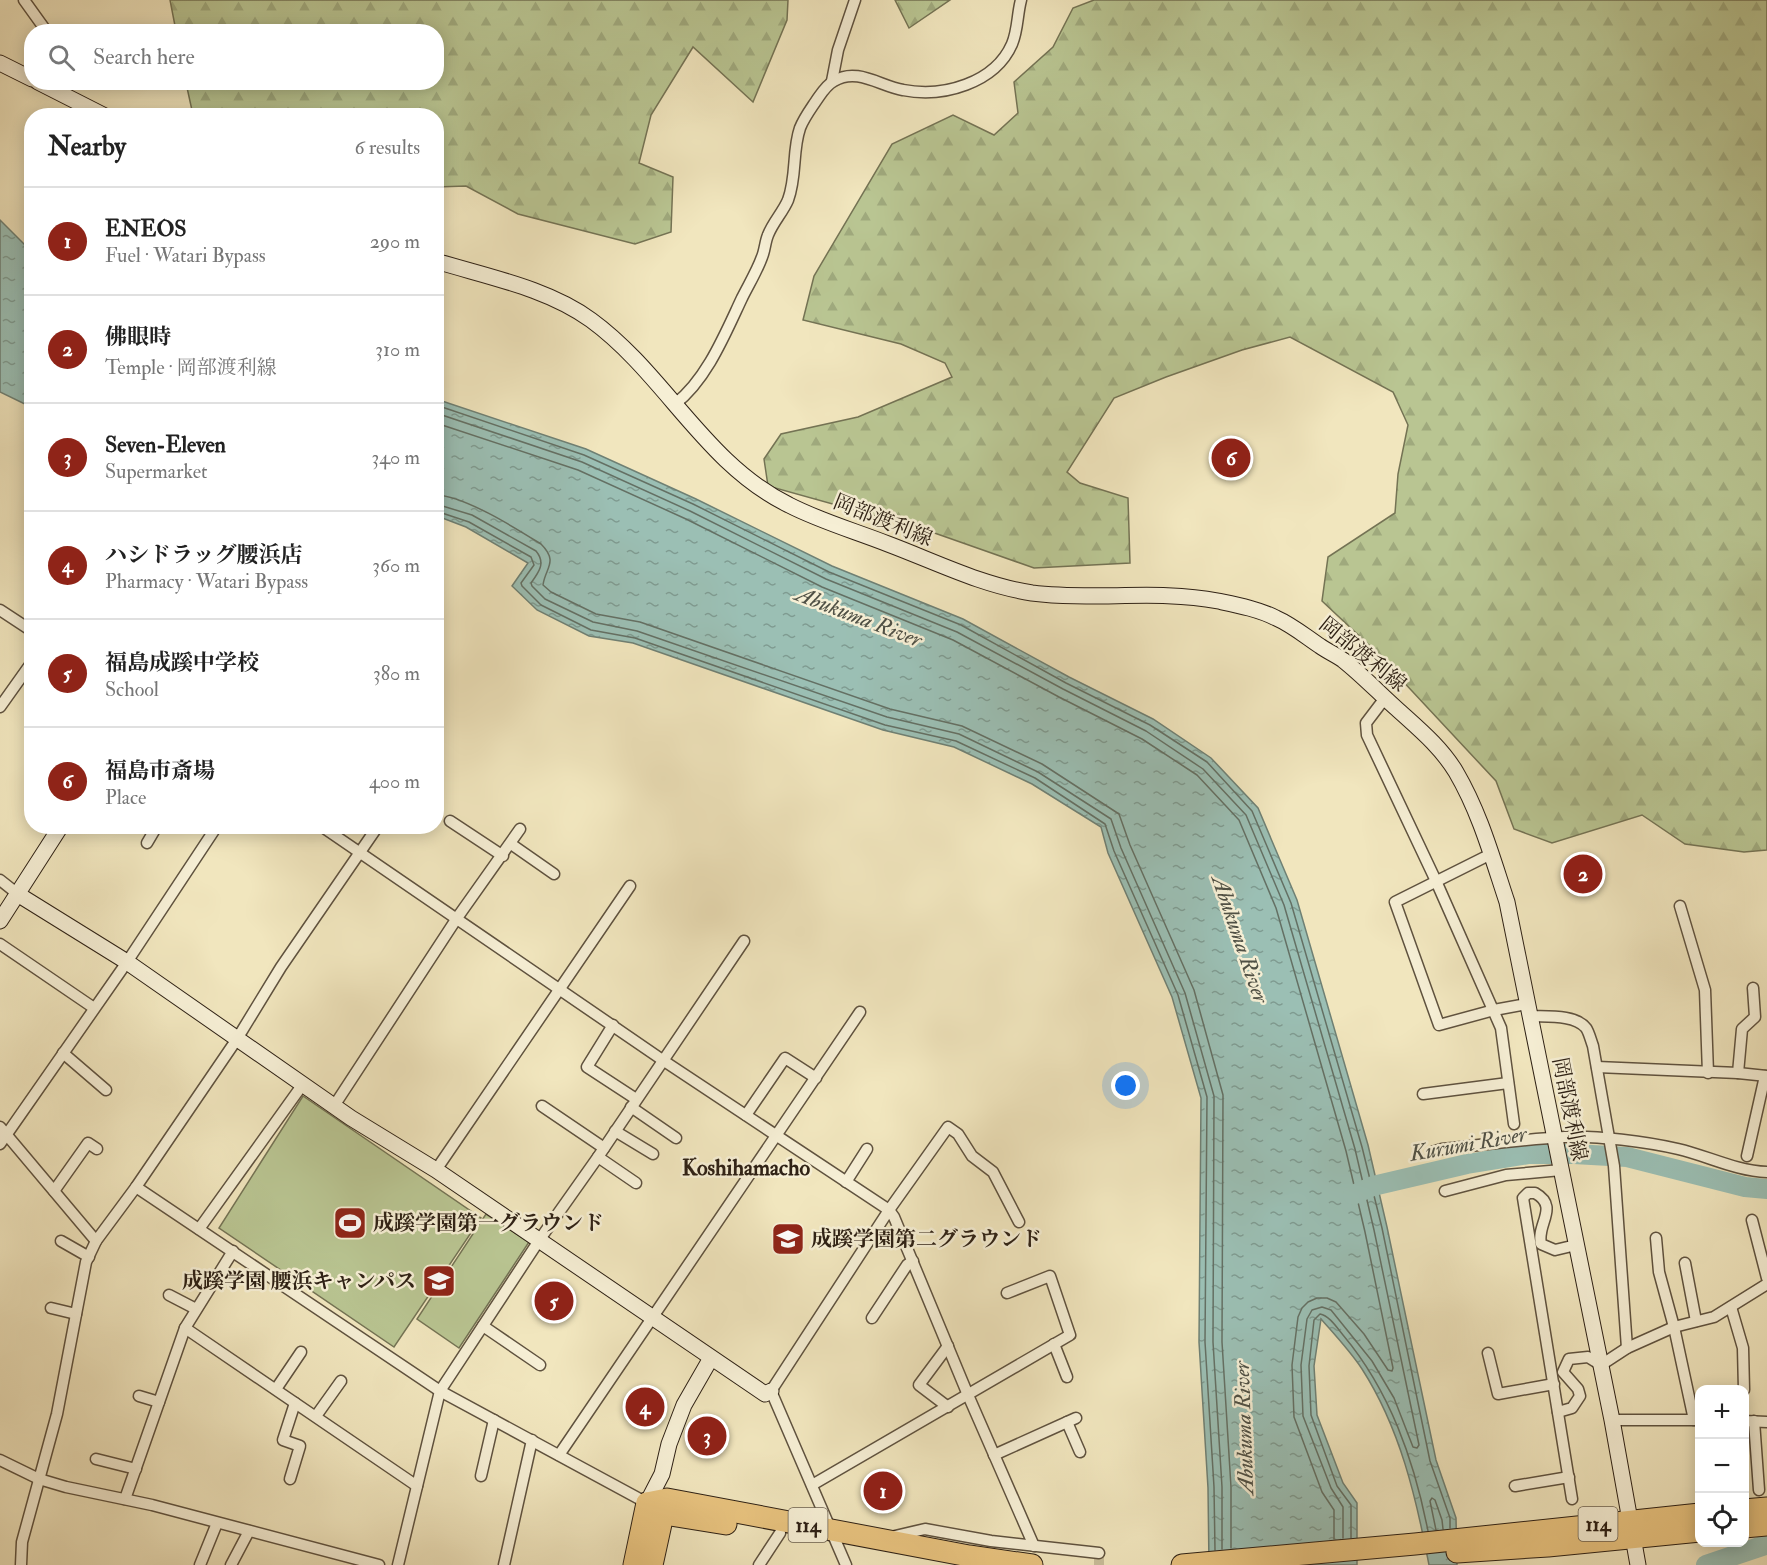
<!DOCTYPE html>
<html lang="en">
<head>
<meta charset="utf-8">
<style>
  :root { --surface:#fff; --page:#f2f2f2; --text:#222; --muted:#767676; --line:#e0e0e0; --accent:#8f2418 }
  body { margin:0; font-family:"IM FELL Double Pica","Noto Serif JP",serif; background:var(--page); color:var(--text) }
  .controls { position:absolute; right:18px; bottom:18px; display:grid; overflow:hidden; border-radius:12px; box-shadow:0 3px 15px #0003 }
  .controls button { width:54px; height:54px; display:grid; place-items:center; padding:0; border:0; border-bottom:2px solid var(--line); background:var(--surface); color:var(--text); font:30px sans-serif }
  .you { position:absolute; left:1126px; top:1086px; width:21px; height:21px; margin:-15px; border:4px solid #fff; border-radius:50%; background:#1a73e8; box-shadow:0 0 0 9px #1a73e833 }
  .badge { display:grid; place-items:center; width:39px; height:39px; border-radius:50%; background:var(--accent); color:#fff; font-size:20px; font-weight:700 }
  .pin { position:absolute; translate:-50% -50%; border:3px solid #fff; box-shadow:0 2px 6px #0006 }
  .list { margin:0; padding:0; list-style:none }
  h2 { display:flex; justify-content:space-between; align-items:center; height:78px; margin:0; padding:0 24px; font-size:26px }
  h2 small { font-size:20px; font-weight:400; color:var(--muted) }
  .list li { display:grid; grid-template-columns:39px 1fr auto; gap:18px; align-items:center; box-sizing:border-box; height:108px; padding:0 24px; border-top:2px solid var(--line) }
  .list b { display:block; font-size:22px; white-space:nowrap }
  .list p { margin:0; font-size:20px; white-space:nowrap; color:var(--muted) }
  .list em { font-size:20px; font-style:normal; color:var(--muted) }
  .icon { flex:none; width:33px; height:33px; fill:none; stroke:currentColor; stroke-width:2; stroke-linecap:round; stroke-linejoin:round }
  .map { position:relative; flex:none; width:1767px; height:1565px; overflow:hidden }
  .search { position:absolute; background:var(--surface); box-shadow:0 3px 15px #0003; left:24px; top:24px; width:420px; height:66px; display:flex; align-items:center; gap:15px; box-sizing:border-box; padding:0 21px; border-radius:24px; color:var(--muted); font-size:22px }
  .panel { position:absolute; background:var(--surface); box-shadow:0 3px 15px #0003; left:24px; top:108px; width:420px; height:726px; border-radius:24px }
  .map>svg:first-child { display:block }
  .forest { fill:url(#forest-firs); stroke:#747354; stroke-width:1.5 }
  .pitch { fill:#b9c592; stroke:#747354; stroke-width:1.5 }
  .water { fill:url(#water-ripples); stroke:#6f8074; stroke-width:1.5 }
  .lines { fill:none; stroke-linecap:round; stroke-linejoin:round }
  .shore { stroke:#647064; stroke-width:1.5 }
  .river { stroke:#9bbfb4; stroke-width:20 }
  .street-tunnel { stroke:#cabf9c; stroke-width:10; stroke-dasharray:10 5; stroke-linecap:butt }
  .street-casing { stroke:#5f523f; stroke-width:13 }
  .secondary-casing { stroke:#2e2115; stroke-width:17 }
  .highway-casing { stroke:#2e2115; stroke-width:23 }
  .street { stroke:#f6efd5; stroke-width:10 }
  .secondary { stroke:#f6efd5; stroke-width:15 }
  .highway { stroke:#e8c37f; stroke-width:21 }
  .labels { text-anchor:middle; stroke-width:5; stroke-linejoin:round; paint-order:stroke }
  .shield { fill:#f6efd5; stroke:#6a5f4f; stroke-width:1.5 }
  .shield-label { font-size:20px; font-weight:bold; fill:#2e2115 }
  .street-label { font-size:21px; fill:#2e2115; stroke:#f6efd5 }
  .poi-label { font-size:21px; font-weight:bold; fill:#2e2115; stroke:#f6efd5; text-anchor:start }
  .water-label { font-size:22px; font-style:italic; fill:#4f5045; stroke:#f6efd5 }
  .neighbourhood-label { font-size:22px; font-weight:bold; fill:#2e2115; stroke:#f6efd5 }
</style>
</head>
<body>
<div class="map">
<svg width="1767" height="1565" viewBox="0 0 1767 1565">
  <defs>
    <pattern id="forest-firs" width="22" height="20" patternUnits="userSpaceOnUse" patternTransform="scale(1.5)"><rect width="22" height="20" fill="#b9c592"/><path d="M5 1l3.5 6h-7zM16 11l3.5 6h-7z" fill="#9fa97d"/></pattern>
    <pattern id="water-ripples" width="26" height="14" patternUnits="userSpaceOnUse" patternTransform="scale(1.5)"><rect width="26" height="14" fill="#9bbfb4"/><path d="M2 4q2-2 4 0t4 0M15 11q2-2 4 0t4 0" fill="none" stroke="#7f9b91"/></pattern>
  </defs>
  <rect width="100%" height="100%" fill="#f1e6be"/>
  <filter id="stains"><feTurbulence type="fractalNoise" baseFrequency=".00333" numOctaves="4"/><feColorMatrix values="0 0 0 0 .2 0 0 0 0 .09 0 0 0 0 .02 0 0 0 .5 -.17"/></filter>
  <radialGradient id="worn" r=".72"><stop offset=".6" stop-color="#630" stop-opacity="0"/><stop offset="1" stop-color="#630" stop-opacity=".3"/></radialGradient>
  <g class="forest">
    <polygon points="170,0 788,0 787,20 753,102 693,47 651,115 639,163 673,177 671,232 635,244 518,214 466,186 437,187 436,116 193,115 186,83 436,82 436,32 176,31"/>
    <polygon points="895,0 950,0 909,28"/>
    <polygon points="1094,0 1767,0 1767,850 1744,852 1685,844 1642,815 1552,843 1514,829 1496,781 1370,646 1322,601 1328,557 1395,513 1398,474 1408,425 1393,392 1290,337 1242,350 1166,377 1114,398 1067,472 1080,483 1128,498 1130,563 1034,568 926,530 768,486 764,459 781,434 858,417 952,377 945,363 901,344 803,320 814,276 892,144 953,115 994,135 1018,113 1014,82 1053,47 1073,8"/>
  </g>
  <g class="pitch">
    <polygon points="303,1096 481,1218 394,1347 219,1228"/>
    <polygon points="486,1214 529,1242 459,1348 417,1319"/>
  </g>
  <g class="water">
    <polygon points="0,220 31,251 31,407 0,392"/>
    <path d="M436 399 586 449 696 499 832 566 963 619 1069 677 1153 719 1211 758 1258 808 1297 900 1368 1145 1387 1227 1436 1460 1456 1518 1457 1565H1429C1416 1497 1400 1428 1362 1369 1350 1351 1335 1335 1321 1319L1314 1366 1317 1415 1343 1483 1357 1503V1565H1209L1208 1488 1199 1342 1201 1098 1172 997 1108 853 1101 827 1032 784 954 747 883 730 633 643 589 636 537 610 512 586 528 563 466 527 437 516Z"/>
  </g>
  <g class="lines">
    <g class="shore">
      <polyline points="436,405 584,455 693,504 829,572 961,625 1066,683 1150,725 1207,762 1252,811 1291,903 1362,1147 1382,1228 1430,1461 1450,1518 1450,1528"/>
      <polyline points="436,413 582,462 690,511 826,579 957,632 1063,689 1146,731 1203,769 1246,815 1284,905 1355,1149 1374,1230 1419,1445 1417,1448 1413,1447 1394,1398 1372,1361 1331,1310 1322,1307 1312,1310 1307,1319 1301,1365 1303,1416 1331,1488 1343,1507 1343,1538"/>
      <polyline points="436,423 578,470 686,519 822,587 953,640 1059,697 1142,739 1197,775 1239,820 1276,908 1346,1151 1365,1232 1393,1368 1392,1371 1388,1370 1364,1334 1336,1302 1327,1298 1317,1298 1308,1302 1302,1308 1298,1317 1292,1365 1294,1417 1322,1492 1334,1510 1334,1539"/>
      <path d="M436 495C465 496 517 529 541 544 559 562 545 568 543 585L551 592 596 614 640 622 890 709 962 726 1042 764 1119 814 1130 845 1194 990 1223 1095 1222 1342 1231 1487V1548"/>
      <path d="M436 504 472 515 536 551C546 563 539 572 531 583L532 586 545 599 593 622 637 631 887 717 959 734 1038 772 1111 819 1121 848 1185 993 1214 1096 1213 1342 1222 1487V1549"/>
      <polyline points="436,511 469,522 531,557 534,565 521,583 522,586 541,605 591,630 635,638 885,725 956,741 1035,778 1105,824 1114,851 1178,995 1207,1097 1205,1342 1214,1487 1215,1550"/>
      <polyline points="1436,1530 1430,1501 1432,1498 1435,1500 1442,1520 1443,1529"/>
      <path d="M1351 1538V1505L1337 1486 1311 1415 1309 1366 1314 1320 1320 1314C1330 1316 1337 1328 1343 1335 1390 1391 1414 1460 1428 1531"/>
    </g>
    <g class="river">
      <polyline points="1353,1195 1373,1186 1467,1164 1529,1154 1574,1154 1627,1157 1745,1187 1767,1189"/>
      <polyline points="1706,1565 1765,1545"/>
    </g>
    <polyline class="street-tunnel" points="1099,1565 1099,1553"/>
    <defs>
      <g id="street">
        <polyline points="24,0 47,32"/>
        <polyline points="832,81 838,50 855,0"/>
        <path d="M675 404C707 379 725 334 742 298 749 284 757 271 762 257 765 250 765 242 768 235 773 222 783 212 788 200 797 176 792 151 800 128 804 118 810 110 816 101 821 94 826 85 834 81 857 67 880 86 903 90 943 98 995 83 1012 44 1018 30 1017 15 1021 0"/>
        <polyline points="0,610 32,631"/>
        <polyline points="1385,698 1366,723 1367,735 1436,881 1501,1028 1514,1124"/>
        <polyline points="0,707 32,662"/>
        <polyline points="450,821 503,856"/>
        <polyline points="321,826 664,1061 889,1210 894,1217 968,1395 1034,1546"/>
        <polyline points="147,843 157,826"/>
        <polyline points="511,844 554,874"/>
        <polyline points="1491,854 1395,902 1439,1025 1494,1010 1527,1004"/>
        <polyline points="0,880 19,895"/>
        <polyline points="1680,906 1705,990 1708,1073"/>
        <polyline points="0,944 94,1008"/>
        <path d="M1530 1016C1545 1017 1575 1014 1586 1028 1589 1032 1591 1041 1593 1046L1614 1166 1627 1348"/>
        <polyline points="613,1025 587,1067 636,1099"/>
        <polyline points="63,1053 106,1090"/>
        <polyline points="1597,1067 1738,1073 1767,1076"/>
        <polyline points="1738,1073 1742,1029 1755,1017 1753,988"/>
        <polyline points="1423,1094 1508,1083"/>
        <polyline points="334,1106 457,918 520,829"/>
        <polyline points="542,1106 604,1148"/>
        <polyline points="631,1107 676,1138"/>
        <polyline points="746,1115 785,1058 816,1078"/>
        <polyline points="0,1127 96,1241"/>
        <polyline points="615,1131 653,1154"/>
        <polyline points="0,1144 127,962 217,826"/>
        <path d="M1432 1152 1442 1149C1483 1145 1524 1139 1565 1137 1595 1135 1648 1142 1678 1149 1708 1156 1736 1171 1767 1172"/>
        <polyline points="1747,1156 1765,1076"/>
        <polyline points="598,1157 636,1183"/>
        <polyline points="436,1170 630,886"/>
        <polyline points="846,1182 867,1149"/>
        <polyline points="136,1187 440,1391 647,1503"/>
        <polyline points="54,1191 88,1143 97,1149"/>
        <polyline points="1445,1191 1506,1175 1561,1170"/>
        <polyline points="1752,1220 1767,1278"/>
        <polyline points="199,1229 303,1084"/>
        <polyline points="1656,1238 1659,1272 1674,1327 1694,1420"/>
        <polyline points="61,1241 89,1257"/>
        <polyline points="1685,1263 1696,1321"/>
        <polyline points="169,1295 196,1309"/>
        <polyline points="1731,1307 1743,1348 1744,1390"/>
        <polyline points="51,1308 76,1314"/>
        <polyline points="872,1318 907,1265 913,1261"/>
        <polyline points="483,1326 540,1365"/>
        <polyline points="185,1328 417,1486"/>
        <polyline points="1054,1344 1067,1377"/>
        <polyline points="1488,1353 1498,1394 1554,1384"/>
        <polyline points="276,1389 301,1352"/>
        <polyline points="139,1396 159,1402"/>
        <polyline points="948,1407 919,1385 948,1346"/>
        <polyline points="1558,1412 1572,1408 1580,1396 1578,1389 1563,1372 1569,1359 1588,1357 1601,1365 1627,1348 1674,1327 1714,1317 1767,1284"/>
        <polyline points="316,1416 341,1381"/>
        <polyline points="1744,1419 1744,1421 1767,1422"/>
        <polyline points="1612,1420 1699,1420"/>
        <polyline points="1754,1421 1759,1490"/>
        <polyline points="1067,1422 1080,1452"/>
        <polyline points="559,1455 860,1012"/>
        <polyline points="994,1455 1076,1418"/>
        <polyline points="96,1459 136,1469"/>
        <polyline points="0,1460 39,1479 66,1487 152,1505 379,1565"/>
        <polyline points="481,1476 494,1420"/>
        <polyline points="290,1479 300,1446 283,1440 295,1403"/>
        <polyline points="812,1485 1070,1335 1050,1276 1007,1293"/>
        <polyline points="1515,1486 1569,1477"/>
        <polyline points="125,1499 185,1328 233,1251"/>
        <path d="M1572 1499 1523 1198 1528 1193H1535C1560 1207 1536 1224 1541 1244L1555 1250 1576 1245"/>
        <polyline points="895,1536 925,1529 991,1541 1099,1553"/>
        <polyline points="21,1565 22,1542 57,1414 86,1262 96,1241 136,1187 237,1039 281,967 378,826"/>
        <polyline points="200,1565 217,1523"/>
        <polyline points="231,1565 249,1531"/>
        <polyline points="398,1565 440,1391 540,1239 598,1157 744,941"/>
        <polyline points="504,1565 532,1440"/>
        <polyline points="759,1565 780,1533"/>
        <polyline points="846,1565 771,1391 889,1210 948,1127 958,1134 972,1156 993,1172 1019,1222"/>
      </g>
      <g id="secondary">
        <polyline points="0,63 32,79"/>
        <polyline points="38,82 105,116"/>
        <path d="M436 261C488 277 547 288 591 320 665 374 705 464 789 505 820 521 855 531 888 544 936 562 981 585 1032 593 1094 601 1157 589 1218 601 1237 605 1258 609 1276 618 1292 625 1305 636 1320 646 1327 651 1336 655 1343 660 1362 675 1379 693 1397 709 1419 729 1441 747 1456 772 1480 813 1492 857 1507 902L1612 1420 1638 1565"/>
        <polyline points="19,895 127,962 351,1118 436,1170 765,1394 771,1391"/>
        <polyline points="0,921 61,826"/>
        <polyline points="647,1503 662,1474 669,1444 684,1405 711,1358"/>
      </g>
      <g id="highway">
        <polyline points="647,1503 664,1514 726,1524"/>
        <polyline points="1744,1510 1767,1508"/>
        <polyline points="1744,1527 1767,1525"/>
        <polyline points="1457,1552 1548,1546 1700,1531"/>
        <polyline points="634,1565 647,1503 667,1499 969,1556 1032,1565"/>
        <polyline points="652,1565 666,1501"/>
        <polyline points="1182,1565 1415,1544 1700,1514"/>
      </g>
    </defs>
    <use href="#street" class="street-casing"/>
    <use href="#secondary" class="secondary-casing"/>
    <use href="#highway" class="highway-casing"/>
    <use href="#street" class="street"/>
    <use href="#secondary" class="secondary"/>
    <use href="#highway" class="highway"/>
  </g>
  <defs>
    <symbol id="stadium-square" viewBox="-11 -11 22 22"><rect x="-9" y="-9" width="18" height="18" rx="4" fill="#8f2418" stroke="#f6efd5"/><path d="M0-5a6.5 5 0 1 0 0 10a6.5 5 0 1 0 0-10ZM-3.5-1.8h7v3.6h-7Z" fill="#fff"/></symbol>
    <symbol id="school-square" viewBox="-11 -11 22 22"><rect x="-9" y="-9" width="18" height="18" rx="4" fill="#8f2418" stroke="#f6efd5"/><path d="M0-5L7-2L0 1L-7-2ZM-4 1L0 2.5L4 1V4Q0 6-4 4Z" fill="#fff"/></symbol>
  </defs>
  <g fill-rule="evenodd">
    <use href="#stadium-square" x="331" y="1204" width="38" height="38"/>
    <use href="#school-square" x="769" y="1220" width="38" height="38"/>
    <use href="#school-square" x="420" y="1262" width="38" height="38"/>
  </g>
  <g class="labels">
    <g class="shield">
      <rect x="1578.5" y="1507" width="39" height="34" rx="4.5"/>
      <rect x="788.5" y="1508" width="39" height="34" rx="4.5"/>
    </g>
    <g class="shield-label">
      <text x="1598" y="1531">114</text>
      <text x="808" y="1532">114</text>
    </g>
    <g class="street-label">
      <text transform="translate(883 520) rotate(22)" y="7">岡部渡利線</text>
      <text transform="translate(1363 654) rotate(39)" y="7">岡部渡利線</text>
      <text transform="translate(1570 1109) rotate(79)" y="7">岡部渡利線</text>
    </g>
    <g class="poi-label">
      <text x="373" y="1230">成蹊学園第一グラウンド</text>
      <text x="811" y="1246">成蹊学園第二グラウンド</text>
      <text x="416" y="1288" text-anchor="end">成蹊学園 腰浜キャンパス</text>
    </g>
    <g class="water-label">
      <text transform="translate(859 616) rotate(21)" y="8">Abukuma River</text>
      <text transform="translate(1241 939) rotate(71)" y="8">Abukuma River</text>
      <text transform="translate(1468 1143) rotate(-10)" y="8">Kurumi River</text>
      <text transform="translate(1243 1428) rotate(-92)" y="8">Abukuma River</text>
    </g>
    <g class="neighbourhood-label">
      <text x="746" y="1175">Koshihamacho</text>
    </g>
  </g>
  <rect width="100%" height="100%" filter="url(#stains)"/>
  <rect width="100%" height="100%" fill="url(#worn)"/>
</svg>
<div class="controls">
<button>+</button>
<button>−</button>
<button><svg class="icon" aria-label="locate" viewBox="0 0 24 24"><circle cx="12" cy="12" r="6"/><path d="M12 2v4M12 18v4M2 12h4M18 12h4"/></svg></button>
</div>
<div class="you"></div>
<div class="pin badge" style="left:883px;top:1491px">1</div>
<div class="pin badge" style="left:1583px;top:874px">2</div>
<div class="pin badge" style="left:707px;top:1436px">3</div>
<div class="pin badge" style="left:645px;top:1407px">4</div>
<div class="pin badge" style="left:554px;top:1301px">5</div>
<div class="pin badge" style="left:1231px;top:458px">6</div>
<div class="search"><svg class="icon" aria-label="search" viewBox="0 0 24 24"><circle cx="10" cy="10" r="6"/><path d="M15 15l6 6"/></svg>Search here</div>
<section class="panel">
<h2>Nearby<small>6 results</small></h2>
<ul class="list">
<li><span class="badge">1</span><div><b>ENEOS</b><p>Fuel · Watari Bypass</p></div><em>290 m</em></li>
<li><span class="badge">2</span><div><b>佛眼時</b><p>Temple · 岡部渡利線</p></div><em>310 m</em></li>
<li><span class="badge">3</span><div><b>Seven-Eleven</b><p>Supermarket</p></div><em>340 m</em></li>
<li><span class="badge">4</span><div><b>ハシドラッグ腰浜店</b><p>Pharmacy · Watari Bypass</p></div><em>360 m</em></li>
<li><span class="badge">5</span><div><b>福島成蹊中学校</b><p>School</p></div><em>380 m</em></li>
<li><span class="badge">6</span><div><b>福島市斎場</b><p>Place</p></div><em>400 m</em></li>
</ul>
</section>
</div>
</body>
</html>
